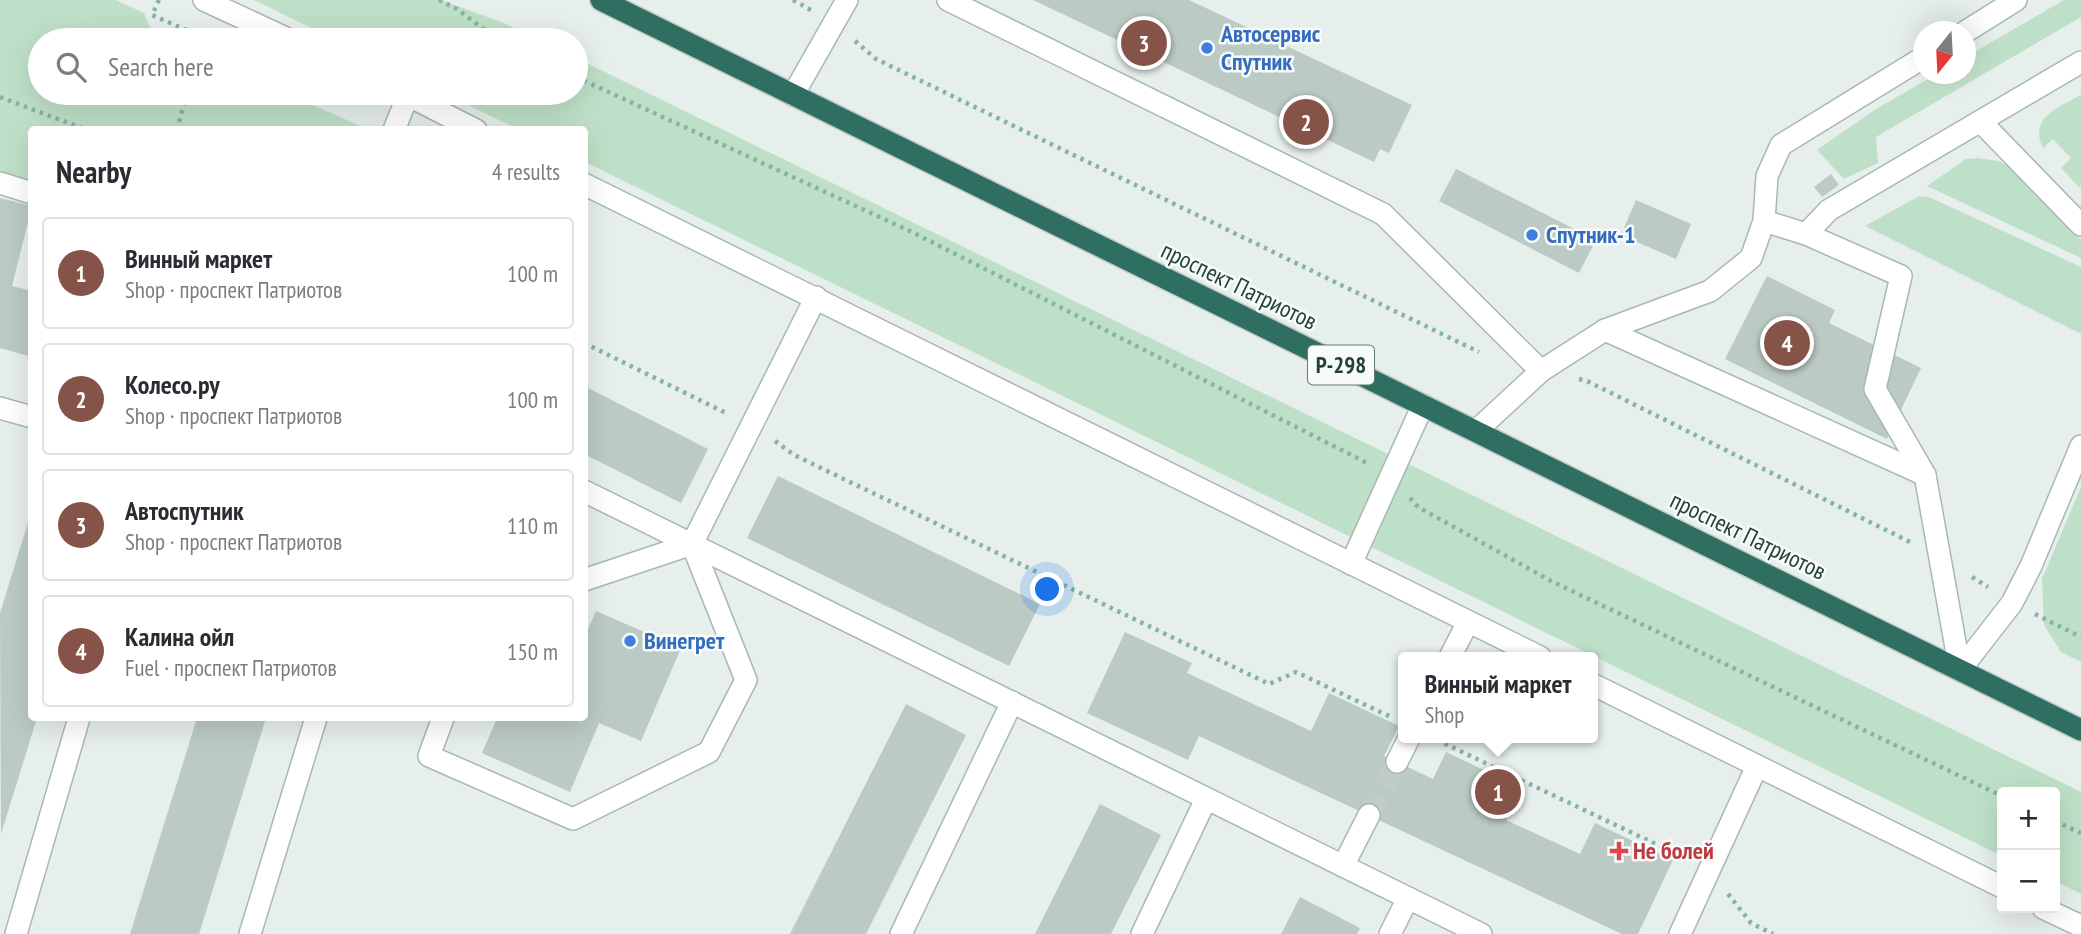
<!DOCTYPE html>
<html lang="en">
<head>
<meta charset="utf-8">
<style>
  :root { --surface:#fff; --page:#f2f2f3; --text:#2b2b33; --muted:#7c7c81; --line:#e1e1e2; --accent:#855347 }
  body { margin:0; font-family:"PT Sans Narrow",sans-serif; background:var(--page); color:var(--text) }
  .controls { position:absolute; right:21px; bottom:21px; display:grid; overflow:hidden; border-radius:7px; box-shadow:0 7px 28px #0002 }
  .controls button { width:63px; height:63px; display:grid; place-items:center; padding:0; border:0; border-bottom:2px solid var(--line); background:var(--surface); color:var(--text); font:35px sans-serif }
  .compass { position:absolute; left:1913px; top:21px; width:63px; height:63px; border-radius:50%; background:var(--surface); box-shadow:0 7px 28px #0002; rotate:198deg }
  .you { position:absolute; left:1048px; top:590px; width:24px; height:24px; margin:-18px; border:5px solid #fff; border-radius:50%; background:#1a73e8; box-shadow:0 0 0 10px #1a73e833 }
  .badge { display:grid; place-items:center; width:46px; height:46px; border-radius:50%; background:var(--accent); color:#fff; font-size:23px; font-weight:700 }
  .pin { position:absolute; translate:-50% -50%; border:4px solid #fff; box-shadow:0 2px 7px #0006 }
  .popup { position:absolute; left:1398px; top:652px; width:200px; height:91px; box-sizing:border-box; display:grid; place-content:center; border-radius:7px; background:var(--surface); filter:drop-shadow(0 2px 5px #0005); font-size:23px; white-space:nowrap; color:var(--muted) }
  .popup b { font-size:26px; color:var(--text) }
  .popup::after { content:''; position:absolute; left:50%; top:100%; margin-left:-14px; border:14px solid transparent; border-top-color:var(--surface) }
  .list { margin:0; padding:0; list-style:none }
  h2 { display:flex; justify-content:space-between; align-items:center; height:91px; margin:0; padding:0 28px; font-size:30px }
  h2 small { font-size:23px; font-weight:400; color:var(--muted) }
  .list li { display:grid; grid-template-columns:46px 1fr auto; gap:21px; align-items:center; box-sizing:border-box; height:112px; margin:0 14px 14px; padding:0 14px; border:2px solid var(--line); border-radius:7px }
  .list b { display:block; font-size:26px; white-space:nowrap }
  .list p { margin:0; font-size:23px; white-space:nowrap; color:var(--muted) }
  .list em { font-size:23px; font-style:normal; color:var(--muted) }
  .icon { flex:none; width:38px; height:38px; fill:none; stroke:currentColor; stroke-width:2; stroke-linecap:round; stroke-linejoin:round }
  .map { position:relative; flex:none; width:2081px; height:934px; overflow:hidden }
  .search { position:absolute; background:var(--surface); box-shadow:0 7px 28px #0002; left:28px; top:28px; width:560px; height:77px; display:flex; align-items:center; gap:18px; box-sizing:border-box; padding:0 24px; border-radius:38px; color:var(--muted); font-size:26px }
  .panel { position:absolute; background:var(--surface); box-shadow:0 7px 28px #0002; left:28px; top:126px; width:560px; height:595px; border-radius:7px }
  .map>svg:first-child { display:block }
  .green { fill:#bfe0c8 }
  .building { fill:#bbcac4 }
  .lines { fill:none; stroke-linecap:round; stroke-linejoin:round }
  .minor-tunnel { stroke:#bfccc8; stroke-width:21; stroke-dasharray:21 10; stroke-linecap:butt }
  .minor-casing { stroke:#a8b8b2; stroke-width:24 }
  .highway-casing { stroke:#c2cac8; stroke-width:24 }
  .path { stroke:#86b3a5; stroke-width:4.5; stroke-dasharray:3.5 5; stroke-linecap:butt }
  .minor { stroke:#fff; stroke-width:21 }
  .highway { stroke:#2f6f62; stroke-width:21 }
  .shop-dot { fill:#3f7fe0; stroke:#f7fbf9; stroke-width:2.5 }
  .health-dot { fill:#e0444e; stroke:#f7fbf9; stroke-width:2.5 }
  .labels { text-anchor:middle; stroke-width:5; stroke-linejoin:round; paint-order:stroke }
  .shield { fill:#f7fbf9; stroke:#637a73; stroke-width:2 }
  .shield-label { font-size:23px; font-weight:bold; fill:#24423a }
  .shop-label { font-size:24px; font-weight:bold; fill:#366cbe; stroke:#f7fbf9; text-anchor:start }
  .street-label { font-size:24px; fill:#24423a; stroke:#f7fbf9 }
  .health-label { font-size:24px; font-weight:bold; fill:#be3a42; stroke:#f7fbf9; text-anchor:start }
</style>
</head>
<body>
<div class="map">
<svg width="2081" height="934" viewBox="0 0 2081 934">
  <rect width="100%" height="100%" fill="#e6efeb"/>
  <g class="green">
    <polygon points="0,0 116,0 144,13 152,32 170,40 40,40 40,93 286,93 367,129 32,130 31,189 0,178"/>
    <polygon points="254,0 441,0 504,23 539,40 336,40"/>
    <polygon points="2064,0 2081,0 2081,17 1876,137 1878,163 1844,179 1817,150 1879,107 1937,74 1966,74 1966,57"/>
    <polygon points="576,58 2081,792 2081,894 2055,881 2055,792 2002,792 2002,856 585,162 584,130 518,129 443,93 576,93"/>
    <path d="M2081 95V185L2079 187 2061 168 2071 158 2053 139 2043 148C2028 118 2059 107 2081 95Z"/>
    <polygon points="1977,158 1999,161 2012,168 2081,240 2081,258 1927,186 1966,159"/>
    <polygon points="1919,196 1929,197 2081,267 2081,334 1865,226"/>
    <polygon points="2081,487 2081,662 2061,652 2044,625 2042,579"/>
  </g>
  <g class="building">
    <polygon points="1033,0 1189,0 1412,105 1389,153 1380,149 1374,162"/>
    <polygon points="1456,169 1596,240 1579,273 1439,201"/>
    <polygon points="1831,174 1839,185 1822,197 1814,187"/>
    <polygon points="0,198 32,206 12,286 32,291 32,357 0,348"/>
    <polygon points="1636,200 1691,224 1676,259 1621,235"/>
    <polygon points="1767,276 1835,310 1829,323 1921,368 1887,439 1725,359"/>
    <polygon points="584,386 708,449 681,503 584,454"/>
    <polygon points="778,476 1040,604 1009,666 747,538"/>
    <polygon points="31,513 32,718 37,718 1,834 0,613"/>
    <polygon points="596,611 681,648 641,741 599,723 570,792 482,753 497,718 584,718 584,638"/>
    <polygon points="1125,632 1192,663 1187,673 1311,731 1329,693 1399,726 1384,756 1433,779 1446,752 1522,788 1506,820 1580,854 1595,823 1673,860 1638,934 1622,934 1199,736 1188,760 1087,713"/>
    <polygon points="906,704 966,735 866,934 790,934"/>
    <polygon points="197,718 266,718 199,934 130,934"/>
    <polygon points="1100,804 1161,835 1111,934 1035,934"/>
    <polygon points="1300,897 1360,928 1357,934 1281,934"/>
  </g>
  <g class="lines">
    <polyline class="minor-tunnel" points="1369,815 1397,762"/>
    <defs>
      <g id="minor">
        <polyline points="204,0 290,40"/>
        <polyline points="948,0 1383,214 1541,371"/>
        <polyline points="1965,32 2016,0"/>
        <polyline points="403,93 476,130"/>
        <polyline points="793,95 847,0"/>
        <polyline points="1981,122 2081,225"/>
        <polyline points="394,130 408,95"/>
        <polyline points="0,183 32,193"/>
        <polyline points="584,184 1540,657"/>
        <polyline points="1764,221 1806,234 1901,276 1875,389 1925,475"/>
        <polyline points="1806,234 1829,210 2081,62"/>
        <polyline points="1605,330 1925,475 1960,670"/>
        <polyline points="0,408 32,417"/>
        <polyline points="1476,431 1541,371 1605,330 1710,291 1751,258 1764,221 1767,176 1781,145 1924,57"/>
        <polyline points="584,491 1481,934"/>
        <polyline points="1351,564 1423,405"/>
        <polyline points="584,580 692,544 816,297"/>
        <polyline points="1450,657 1468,622"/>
        <polyline points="1960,670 2012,603 2031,566 2081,446"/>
        <polyline points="1592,684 2002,887"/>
        <polyline points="443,718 429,756 573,819 709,752 746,680 692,544"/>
        <polyline points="1397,762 1409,738"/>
        <polyline points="1343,866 1369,815"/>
        <polyline points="2043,908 2081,926"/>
        <polyline points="16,934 79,718"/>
        <polyline points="250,934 316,718"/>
        <polyline points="901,934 1012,702"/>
        <polyline points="1142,934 1206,799"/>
        <polyline points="1390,934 1408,898"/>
        <polyline points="1680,934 1757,766"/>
      </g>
      <polyline id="highway" points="601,0 2081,730"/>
    </defs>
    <use href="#minor" class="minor-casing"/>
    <use href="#highway" class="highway-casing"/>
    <g class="path">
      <polyline points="159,0 152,15 202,37 201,40"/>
      <polyline points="439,0 457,9 498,40"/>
      <polyline points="793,0 811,10"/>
      <polyline points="855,41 876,59 1479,352"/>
      <polyline points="576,77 912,232 1369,464"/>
      <polyline points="0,97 87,130"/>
      <polyline points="177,130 187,93"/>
      <polyline points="584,343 728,414"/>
      <polyline points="1579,379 1587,381 1910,542"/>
      <polyline points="775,441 794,455 1269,684 1296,672 1393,718"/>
      <polyline points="1410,498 1418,507 1551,581 2002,796"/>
      <polyline points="1972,577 1988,587"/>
      <polyline points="2035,614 2081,637"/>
      <polyline points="1437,740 1685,858"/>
      <polyline points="2055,821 2081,833"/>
      <polyline points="1728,894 1751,923 1773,934"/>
    </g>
    <use href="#minor" class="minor"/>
    <use href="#highway" class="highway"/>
  </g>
  <g class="shop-dot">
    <circle cx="1207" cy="48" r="7"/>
    <circle cx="1532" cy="235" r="7"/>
    <circle cx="630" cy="641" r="7"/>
  </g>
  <path class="health-dot" d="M1615.5 840.5h7v7h7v7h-7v7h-7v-7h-7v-7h7z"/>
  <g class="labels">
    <rect class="shield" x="1308" y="345.5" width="66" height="39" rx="5"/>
    <g class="shield-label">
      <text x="1341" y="373">Р-298</text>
    </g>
    <g class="shop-label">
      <text x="1221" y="42">Автосервис<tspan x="1221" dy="28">Спутник</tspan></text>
      <text x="1546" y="243">Спутник-1</text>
      <text x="644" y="649">Винегрет</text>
    </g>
    <g class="street-label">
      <text transform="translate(1239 286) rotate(26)" y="8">проспект Патриотов</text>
      <text transform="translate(1748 536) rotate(26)" y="8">проспект Патриотов</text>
    </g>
    <g class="health-label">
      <text x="1633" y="859">Не болей</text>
    </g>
  </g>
</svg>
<div class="controls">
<button>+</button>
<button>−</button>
</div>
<svg class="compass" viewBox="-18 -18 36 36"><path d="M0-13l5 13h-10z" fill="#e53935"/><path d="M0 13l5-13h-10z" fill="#7c7c81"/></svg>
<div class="you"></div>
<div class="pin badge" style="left:1498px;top:792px">1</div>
<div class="popup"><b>Винный маркет</b>Shop</div>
<div class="pin badge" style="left:1306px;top:122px">2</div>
<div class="pin badge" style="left:1144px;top:43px">3</div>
<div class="pin badge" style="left:1787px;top:343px">4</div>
<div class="search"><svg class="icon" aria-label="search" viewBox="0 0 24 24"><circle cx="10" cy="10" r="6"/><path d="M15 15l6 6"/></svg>Search here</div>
<section class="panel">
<h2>Nearby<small>4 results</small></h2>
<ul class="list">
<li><span class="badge">1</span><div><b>Винный маркет</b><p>Shop · проспект Патриотов</p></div><em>100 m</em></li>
<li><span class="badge">2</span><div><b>Колесо.ру</b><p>Shop · проспект Патриотов</p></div><em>100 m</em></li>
<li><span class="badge">3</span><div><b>Автоспутник</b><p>Shop · проспект Патриотов</p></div><em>110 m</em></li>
<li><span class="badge">4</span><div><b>Калина ойл</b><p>Fuel · проспект Патриотов</p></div><em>150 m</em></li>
</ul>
</section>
</div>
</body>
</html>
